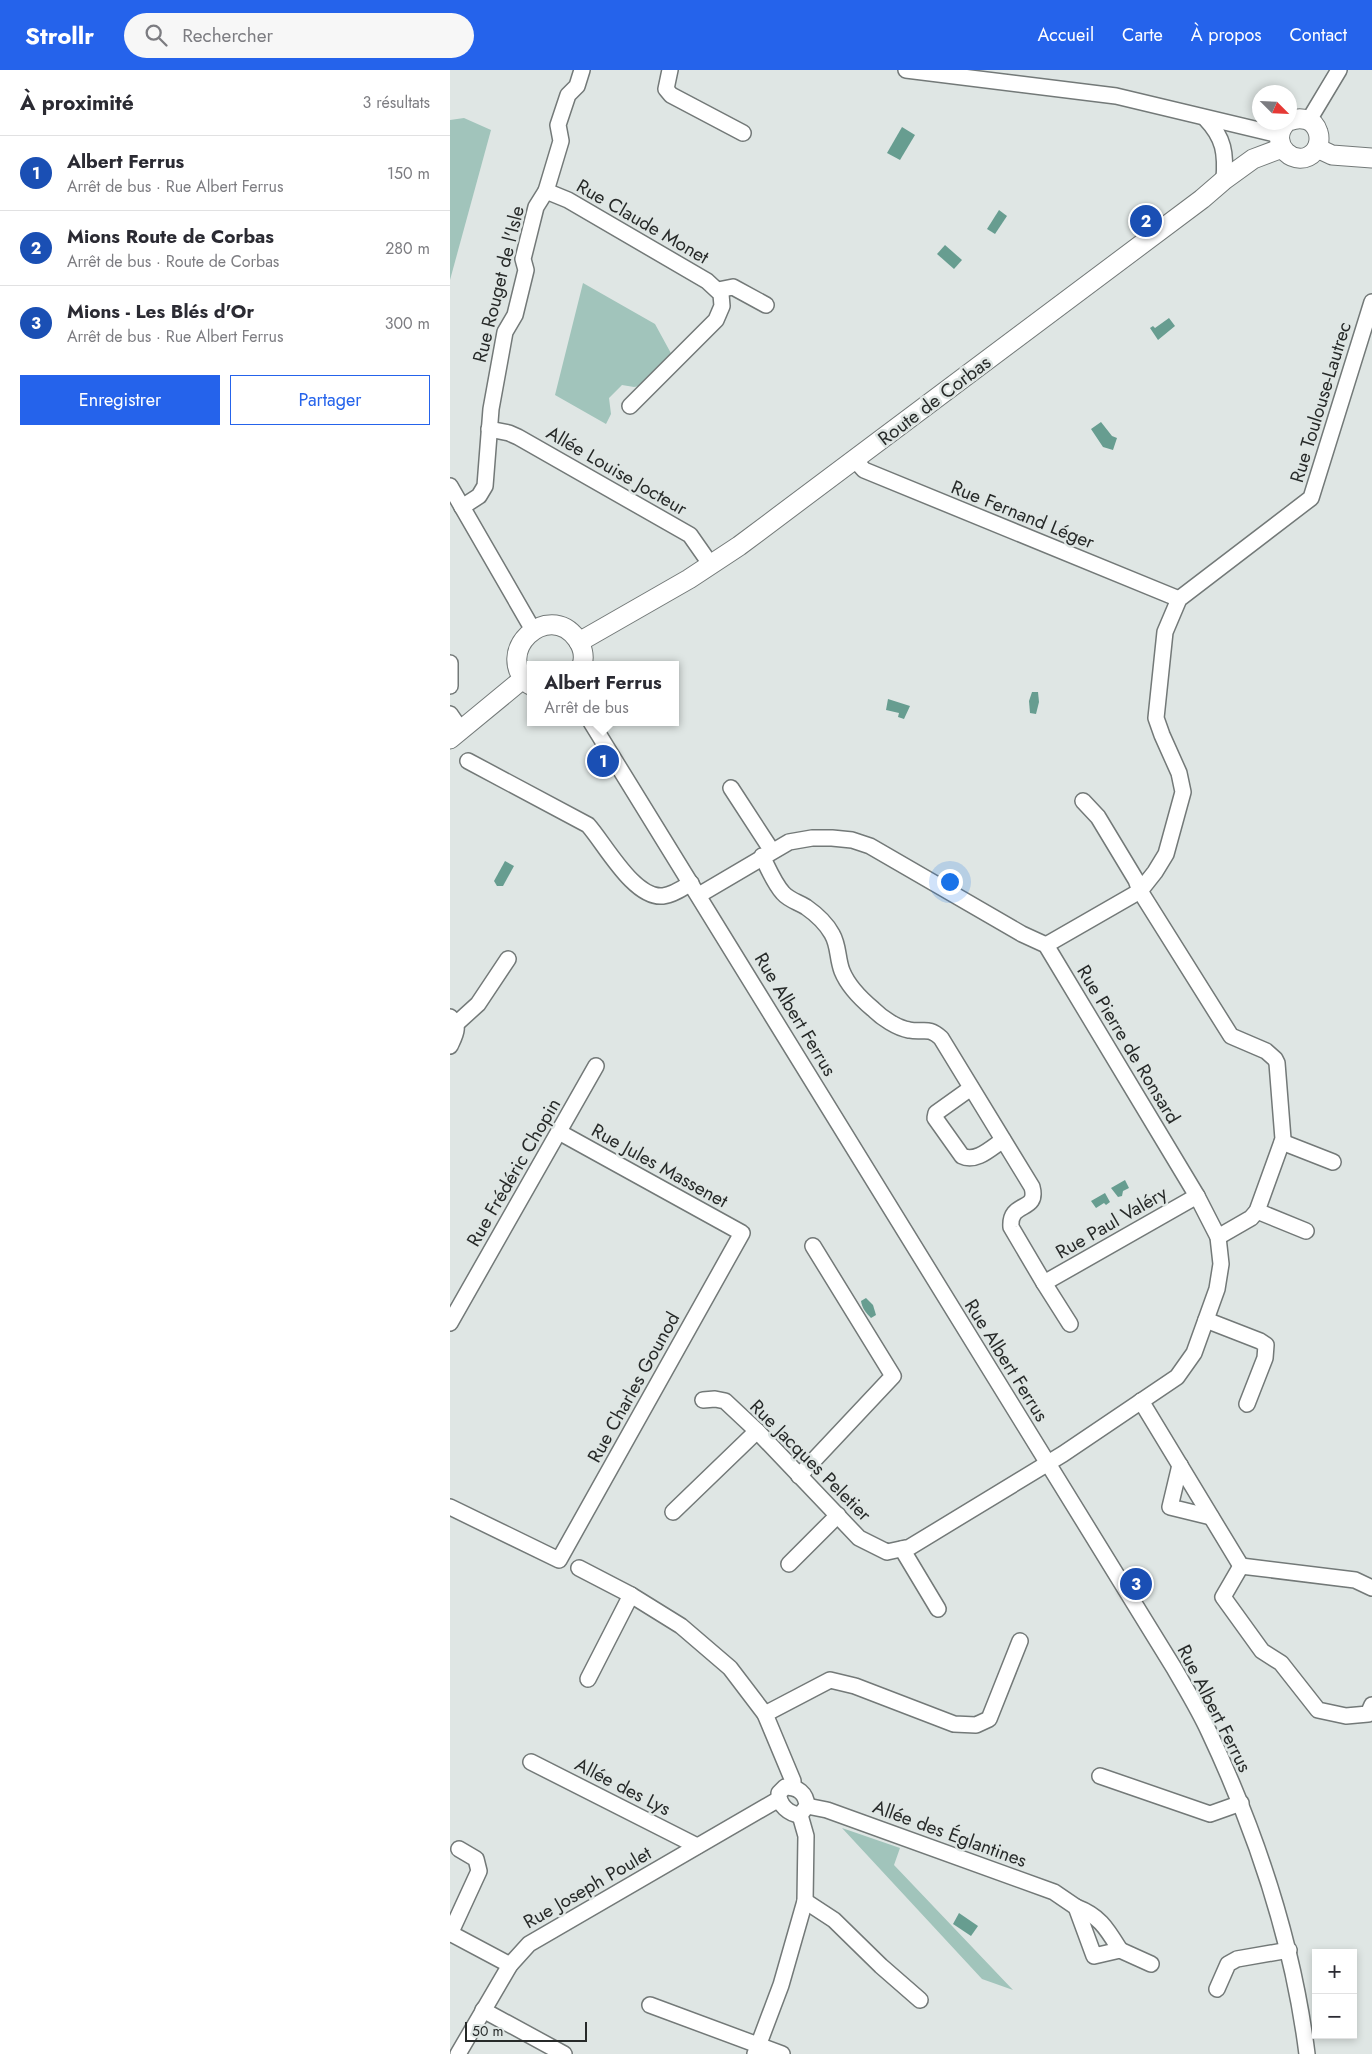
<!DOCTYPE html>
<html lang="fr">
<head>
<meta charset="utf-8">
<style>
  :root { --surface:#fff; --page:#f7f7f7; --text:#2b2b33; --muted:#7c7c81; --line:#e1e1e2; --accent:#2563eb }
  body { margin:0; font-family:Jost,sans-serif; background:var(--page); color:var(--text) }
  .controls { position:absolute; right:15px; bottom:15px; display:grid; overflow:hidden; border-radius:0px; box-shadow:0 2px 8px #0003 }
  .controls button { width:45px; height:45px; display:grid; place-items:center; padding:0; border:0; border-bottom:1px solid var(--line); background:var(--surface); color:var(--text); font:25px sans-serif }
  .compass { position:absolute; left:802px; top:15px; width:45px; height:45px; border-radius:50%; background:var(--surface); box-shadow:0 2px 8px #0003; rotate:114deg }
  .scale { position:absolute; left:15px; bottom:12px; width:122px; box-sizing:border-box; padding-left:5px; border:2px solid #272a29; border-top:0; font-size:14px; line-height:18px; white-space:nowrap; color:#272a29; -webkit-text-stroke:4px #dfe6e4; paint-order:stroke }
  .you { position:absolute; left:499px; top:811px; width:18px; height:18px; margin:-12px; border:4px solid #fff; border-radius:50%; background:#1a73e8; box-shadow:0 0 0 8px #1a73e833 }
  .badge { display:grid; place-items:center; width:32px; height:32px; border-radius:50%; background:var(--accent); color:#fff; font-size:16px; font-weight:700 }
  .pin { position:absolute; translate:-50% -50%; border:2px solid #fff; box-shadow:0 1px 5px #0006 }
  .popup { position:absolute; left:77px; top:591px; width:152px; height:65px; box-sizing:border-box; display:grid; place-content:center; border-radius:0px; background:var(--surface); filter:drop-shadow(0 1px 4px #0005); font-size:16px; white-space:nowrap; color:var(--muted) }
  .popup b { font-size:19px; color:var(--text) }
  .popup::after { content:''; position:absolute; left:50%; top:100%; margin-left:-10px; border:10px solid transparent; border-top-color:var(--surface) }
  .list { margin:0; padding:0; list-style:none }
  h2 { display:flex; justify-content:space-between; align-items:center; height:65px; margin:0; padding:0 20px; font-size:21px }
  h2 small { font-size:16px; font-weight:400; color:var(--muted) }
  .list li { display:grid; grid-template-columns:32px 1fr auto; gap:15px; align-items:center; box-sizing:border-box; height:75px; padding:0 20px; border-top:1px solid var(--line) }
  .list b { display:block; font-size:19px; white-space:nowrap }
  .list p { margin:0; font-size:16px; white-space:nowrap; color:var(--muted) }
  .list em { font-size:16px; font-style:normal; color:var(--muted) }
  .actions { display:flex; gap:10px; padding:15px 20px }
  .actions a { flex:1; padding:11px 0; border:1px solid var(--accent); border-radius:0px; text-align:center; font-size:18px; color:var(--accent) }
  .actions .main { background:var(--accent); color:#fff }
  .icon { flex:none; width:28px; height:28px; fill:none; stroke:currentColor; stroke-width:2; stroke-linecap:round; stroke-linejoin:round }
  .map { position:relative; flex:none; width:922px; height:1984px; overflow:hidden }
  header { display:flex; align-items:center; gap:30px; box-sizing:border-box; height:70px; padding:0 25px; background:var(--accent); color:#fff }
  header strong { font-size:24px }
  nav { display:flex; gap:28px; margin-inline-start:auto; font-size:18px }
  .search { width:350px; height:45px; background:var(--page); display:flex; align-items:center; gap:12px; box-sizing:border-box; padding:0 18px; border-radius:28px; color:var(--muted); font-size:19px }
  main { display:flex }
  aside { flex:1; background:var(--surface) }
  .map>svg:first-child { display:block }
  .green { fill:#a1c4bb }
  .water { fill:#679d90 }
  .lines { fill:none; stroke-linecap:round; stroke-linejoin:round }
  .minor-casing { stroke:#737978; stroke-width:18 }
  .tertiary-casing { stroke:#737978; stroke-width:21 }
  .minor { stroke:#fff; stroke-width:15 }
  .tertiary { stroke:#fff; stroke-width:19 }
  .labels { text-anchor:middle; stroke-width:5; stroke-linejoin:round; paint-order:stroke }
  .street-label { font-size:19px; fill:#272a29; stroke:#dfe6e4 }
</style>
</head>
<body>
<header>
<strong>Strollr</strong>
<div class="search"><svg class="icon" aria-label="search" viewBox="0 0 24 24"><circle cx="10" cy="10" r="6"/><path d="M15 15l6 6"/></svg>Rechercher</div>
<nav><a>Accueil</a><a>Carte</a><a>À propos</a><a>Contact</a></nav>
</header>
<main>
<aside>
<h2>À proximité<small>3 résultats</small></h2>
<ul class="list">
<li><span class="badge" style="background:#1a4fb4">1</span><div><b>Albert Ferrus</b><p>Arrêt de bus · Rue Albert Ferrus</p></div><em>150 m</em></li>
<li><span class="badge" style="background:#1a4fb4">2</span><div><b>Mions Route de Corbas</b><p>Arrêt de bus · Route de Corbas</p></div><em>280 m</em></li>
<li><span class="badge" style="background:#1a4fb4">3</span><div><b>Mions - Les Blés d'Or</b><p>Arrêt de bus · Rue Albert Ferrus</p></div><em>300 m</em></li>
</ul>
<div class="actions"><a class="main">Enregistrer</a><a>Partager</a></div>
</aside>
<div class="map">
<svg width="922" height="1984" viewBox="0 0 922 1984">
  <rect width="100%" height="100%" fill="#dfe6e4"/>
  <g class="green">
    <polygon points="14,48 41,60 0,210 0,50"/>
    <polygon points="133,213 205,254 223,287 195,315 184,317 172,315 159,328 161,344 156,354 105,325"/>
    <polygon points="392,1758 450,1778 444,1795 563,1920 532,1909"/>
  </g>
  <g class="water">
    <polygon points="452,57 465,65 450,90 437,83"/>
    <polygon points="549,140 557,146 545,164 537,159"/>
    <polygon points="495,175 512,190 504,199 487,184"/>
    <polygon points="719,248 725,256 708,270 700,258 703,256 705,258"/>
    <polygon points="651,352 662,366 667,368 663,380 653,377 641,359"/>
    <polygon points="582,622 588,622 589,632 586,644 580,643 579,631"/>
    <polygon points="438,629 460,636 454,649 448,647 449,643 436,640"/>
    <polygon points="55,791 64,796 53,816 47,816 44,811"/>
    <polygon points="675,1110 679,1118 673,1121 672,1126 668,1127 661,1118"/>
    <polygon points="655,1123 660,1132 656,1135 654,1133 646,1138 641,1131"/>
    <path d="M416 1228 423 1235 426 1245 421 1248C416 1243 412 1238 411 1231Z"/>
    <polygon points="509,1843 528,1856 521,1866 503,1854"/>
  </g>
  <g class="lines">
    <defs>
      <g id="minor">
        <polyline points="220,0 216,19 221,25 293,63"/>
        <polyline points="456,0 666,26 829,65"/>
        <path d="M756 49C774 68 776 83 774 110"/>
        <polyline points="859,50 889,0"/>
        <polyline points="96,121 118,130 257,211 271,224 272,236 266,250 180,336"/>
        <polyline points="268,220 283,217 316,235"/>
        <polyline points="39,359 59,363 68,367 240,465 261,495"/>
        <polyline points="405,390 414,400 729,529"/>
        <polyline points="0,416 83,560"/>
        <polyline points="12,437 29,426 35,416 41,339 55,262 65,245 76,200 73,189 86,137 96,121 111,71 108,55 118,25 127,16 132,0"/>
        <polyline points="0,593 0,616"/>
        <polyline points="0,644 11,660"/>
        <path d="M141 652 724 1598C736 1619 749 1640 759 1662 807 1764 843 1872 857 1984"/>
        <path d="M18 691 138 755C155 774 184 829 213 826 223 825 233 818 241 813"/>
        <polyline points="281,718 322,781"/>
        <polyline points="633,731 648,747 686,810 690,821 781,966 816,981 825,989 827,993 833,1069 807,1141 801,1148 768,1167"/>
        <path d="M312 786C318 798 324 813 333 823 339 830 348 832 356 837 366 844 376 853 382 864 389 876 387 888 392 901 398 916 411 929 423 939 432 948 447 958 459 960 474 963 478 956 491 968L582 1117C589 1143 559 1130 561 1157L594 1213 747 1126"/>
        <polyline points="249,825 339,772 362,768 382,768 402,770 420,776 572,864 596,875 747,1126 768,1167 771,1194 767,1219 744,1283 727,1307 613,1384 460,1477 437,1482 409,1468 307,1361 275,1331 265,1329 253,1330"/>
        <polyline points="596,875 690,821 705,802 716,784 733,722 729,703 712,665 706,648 715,562 729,529 861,428 922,232"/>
        <path d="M0 947C11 956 5 965 0 976"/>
        <polyline points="6,954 28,934 58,889"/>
        <path d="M521 1018 486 1043 485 1048 512 1086C526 1093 541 1078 553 1070"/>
        <polyline points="832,1072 883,1092"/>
        <polyline points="807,1141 856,1161"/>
        <polyline points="594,1213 620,1254"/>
        <polyline points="756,1250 810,1271 816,1275 815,1288 797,1334"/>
        <polyline points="0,1253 146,996"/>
        <polyline points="691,1331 791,1496"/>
        <polyline points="730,1395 720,1437 761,1447"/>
        <polyline points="349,1406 443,1306 363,1176"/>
        <polyline points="0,1437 109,1490 292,1163 109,1062"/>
        <polyline points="223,1442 307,1361"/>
        <polyline points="452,1479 488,1539"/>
        <polyline points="339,1494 388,1445"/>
        <polyline points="791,1496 773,1527 812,1581 831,1593 868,1640 896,1646 918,1644 922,1635"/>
        <polyline points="791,1496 905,1510 922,1518"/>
        <polyline points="129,1498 181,1525 231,1556 280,1598 315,1644 343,1711 343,1717"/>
        <polyline points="138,1609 181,1525"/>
        <polyline points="315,1644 380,1610 405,1616 504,1654 526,1655 539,1649 570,1571"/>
        <polyline points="81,1692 247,1776"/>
        <polyline points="650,1706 760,1744 791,1733"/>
        <path d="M335 1717C348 1717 356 1723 357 1736L350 1745C339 1744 328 1735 329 1723Z"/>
        <polyline points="357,1736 377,1740 604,1822 626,1837 644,1886 670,1880 701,1894"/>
        <polyline points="355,1831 384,1850 431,1896 470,1930"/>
        <path d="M626 1837C650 1846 657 1859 670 1880"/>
        <polyline points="0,1863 60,1895"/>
        <polyline points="0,1864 29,1801 26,1789 9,1779"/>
        <polyline points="767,1919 778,1894 787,1889 839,1880"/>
        <polyline points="200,1935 332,1984"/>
        <polyline points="33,1940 114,1984"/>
        <polyline points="8,1984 60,1895 79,1874 329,1729"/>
        <polyline points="305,1984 331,1915 355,1831 356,1766 350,1745"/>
      </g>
      <g id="tertiary">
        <path d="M837 52C815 73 847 102 865 81 869 76 870 68 868 62 864 49 851 46 839 51"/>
        <polyline points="867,78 882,85 922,88"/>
        <polyline points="129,572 239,509 289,476 752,129 774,110 803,89 832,78"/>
        <path d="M80 615C41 583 98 529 127 569 132 576 135 586 132 595"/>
        <polyline points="0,669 74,608"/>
      </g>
    </defs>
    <use href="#minor" class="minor-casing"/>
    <use href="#tertiary" class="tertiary-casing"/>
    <use href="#minor" class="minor"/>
    <use href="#tertiary" class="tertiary"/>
  </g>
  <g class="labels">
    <g class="street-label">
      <text transform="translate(193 151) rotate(30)" y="7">Rue Claude Monet</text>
      <text transform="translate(48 214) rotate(-76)" y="7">Rue Rouget de l'Isle</text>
      <text transform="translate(484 330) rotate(-37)" y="7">Route de Corbas</text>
      <text transform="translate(870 332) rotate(-73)" y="7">Rue Toulouse-Lautrec</text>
      <text transform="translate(167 400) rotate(30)" y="7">Allée Louise Jocteur</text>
      <text transform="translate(573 444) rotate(22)" y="7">Rue Fernand Léger</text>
      <text transform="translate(346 944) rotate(59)" y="7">Rue Albert Ferrus</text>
      <text transform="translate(679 974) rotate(59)" y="7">Rue Pierre de Ronsard</text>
      <text transform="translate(210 1095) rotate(29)" y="7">Rue Jules Massenet</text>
      <text transform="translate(63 1102) rotate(-60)" y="7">Rue Frédéric Chopin</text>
      <text transform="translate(661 1152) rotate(-30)" y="7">Rue Paul Valéry</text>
      <text transform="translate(557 1290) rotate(58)" y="7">Rue Albert Ferrus</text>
      <text transform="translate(183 1317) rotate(-61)" y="7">Rue Charles Gounod</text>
      <text transform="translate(361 1390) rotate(45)" y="7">Rue Jacques Peletier</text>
      <text transform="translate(765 1638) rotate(63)" y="7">Rue Albert Ferrus</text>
      <text transform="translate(173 1716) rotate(27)" y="7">Allée des Lys</text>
      <text transform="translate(500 1763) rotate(20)" y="7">Allée des Églantines</text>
      <text transform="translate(137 1817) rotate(-30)" y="7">Rue Joseph Poulet</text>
    </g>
  </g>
</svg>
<div class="controls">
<button>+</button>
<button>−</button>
</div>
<svg class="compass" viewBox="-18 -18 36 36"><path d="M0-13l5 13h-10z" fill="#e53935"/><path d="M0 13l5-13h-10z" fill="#7c7c81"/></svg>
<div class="scale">50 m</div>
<div class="you"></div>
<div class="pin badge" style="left:153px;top:691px;background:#1a4fb4">1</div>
<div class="popup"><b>Albert Ferrus</b>Arrêt de bus</div>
<div class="pin badge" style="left:696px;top:151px;background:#1a4fb4">2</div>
<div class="pin badge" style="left:686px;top:1514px;background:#1a4fb4">3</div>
</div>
</main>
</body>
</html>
